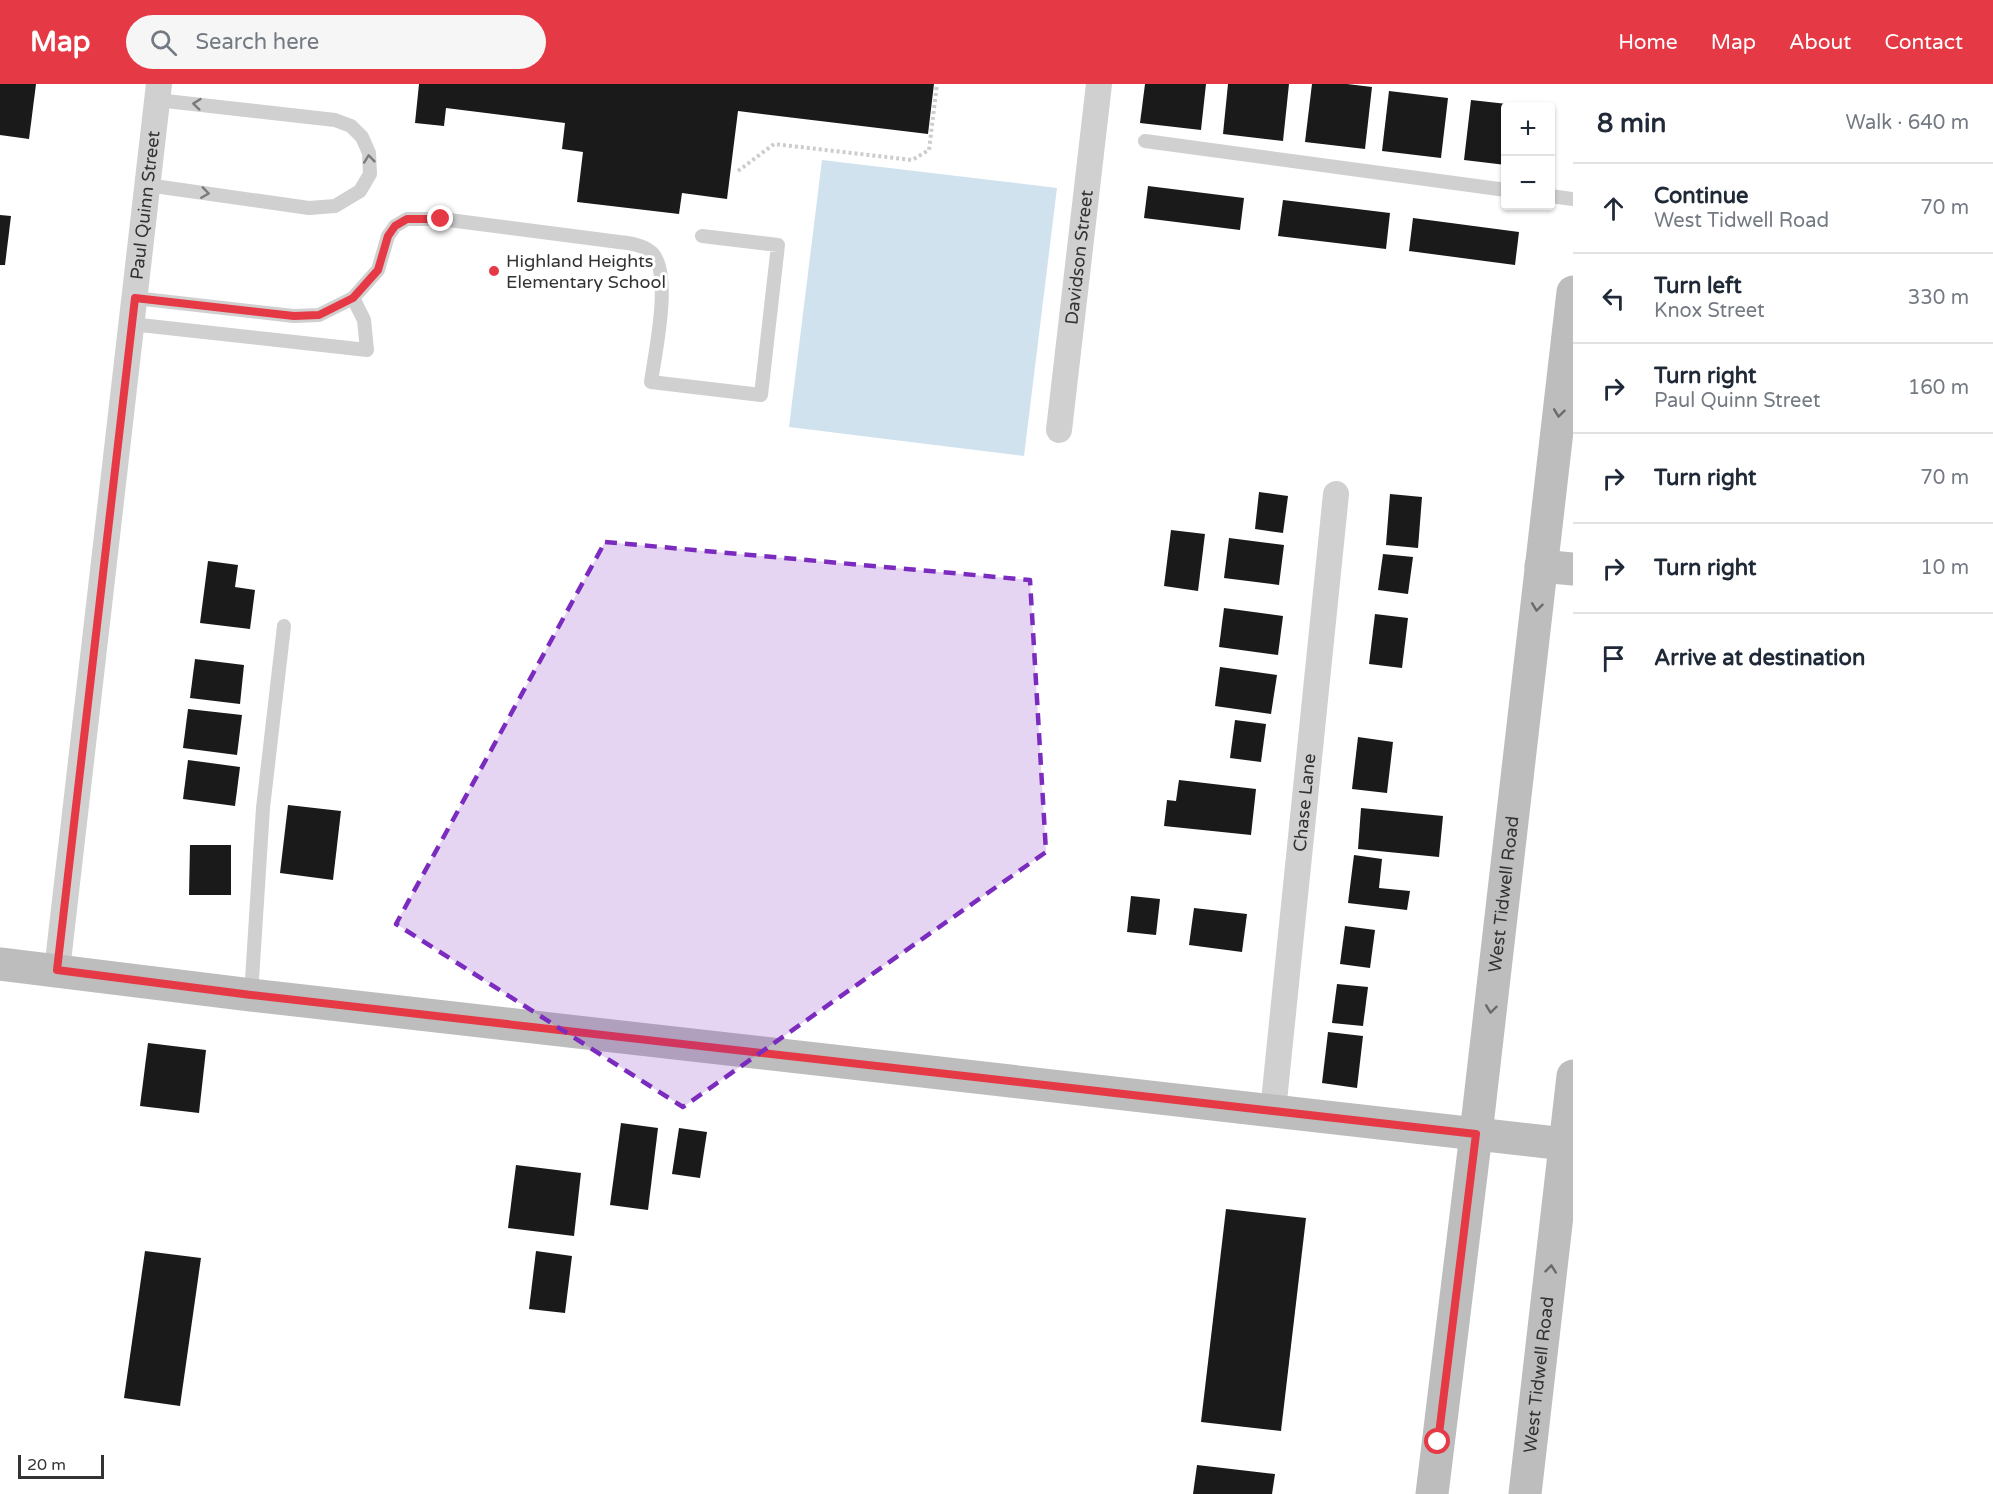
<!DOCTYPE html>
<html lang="en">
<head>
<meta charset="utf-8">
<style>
  :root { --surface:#fff; --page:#f6f6f7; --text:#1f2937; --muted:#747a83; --line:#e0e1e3; --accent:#e63946 }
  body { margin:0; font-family:"Varela Round",sans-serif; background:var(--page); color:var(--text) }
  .controls { position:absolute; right:18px; top:18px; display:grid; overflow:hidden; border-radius:6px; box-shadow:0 2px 4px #0004 }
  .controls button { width:54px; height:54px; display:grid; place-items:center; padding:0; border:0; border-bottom:2px solid var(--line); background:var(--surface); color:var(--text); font:30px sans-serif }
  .scale { position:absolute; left:18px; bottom:15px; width:86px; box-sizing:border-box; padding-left:6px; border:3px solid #333; border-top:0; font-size:16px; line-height:21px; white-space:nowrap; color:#333; -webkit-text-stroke:4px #fff; paint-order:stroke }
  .stop { position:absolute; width:18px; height:18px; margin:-14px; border:4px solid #e63946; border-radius:50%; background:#fff }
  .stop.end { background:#e63946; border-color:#fff; box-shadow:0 2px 6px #0008 }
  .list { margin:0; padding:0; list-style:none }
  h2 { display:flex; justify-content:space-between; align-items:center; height:78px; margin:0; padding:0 24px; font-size:26px }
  h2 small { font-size:20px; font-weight:400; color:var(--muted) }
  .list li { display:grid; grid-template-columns:39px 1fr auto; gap:18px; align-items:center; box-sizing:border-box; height:90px; padding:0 24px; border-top:2px solid var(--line) }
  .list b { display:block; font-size:22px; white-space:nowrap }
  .list p { margin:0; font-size:20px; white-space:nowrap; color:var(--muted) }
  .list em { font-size:20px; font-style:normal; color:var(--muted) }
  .icon { flex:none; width:33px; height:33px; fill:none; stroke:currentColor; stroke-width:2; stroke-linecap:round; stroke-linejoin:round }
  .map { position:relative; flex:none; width:1573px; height:1410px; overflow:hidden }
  header { display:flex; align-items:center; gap:36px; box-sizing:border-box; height:84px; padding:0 30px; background:var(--accent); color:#fff }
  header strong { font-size:28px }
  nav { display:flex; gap:33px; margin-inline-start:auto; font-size:21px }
  .search { width:420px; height:54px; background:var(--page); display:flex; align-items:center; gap:15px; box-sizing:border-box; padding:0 21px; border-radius:33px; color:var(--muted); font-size:22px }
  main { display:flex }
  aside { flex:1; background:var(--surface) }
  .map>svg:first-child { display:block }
  .water { fill:#cfe2ee }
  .building { fill:#1a1a1a }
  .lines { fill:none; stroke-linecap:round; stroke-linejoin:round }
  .path { stroke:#cdcdcd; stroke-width:4; stroke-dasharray:3 3; stroke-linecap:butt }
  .lane { stroke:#d0d0d0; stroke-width:14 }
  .street { stroke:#d0d0d0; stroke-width:26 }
  .secondary { stroke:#bdbdbd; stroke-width:33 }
  .oneway { stroke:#7a7a7a }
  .oneway2 { stroke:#6a6a6a }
  .route { stroke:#e63946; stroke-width:8 }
  .marked { fill:#7b2cbf; fill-opacity:0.2; stroke:#7b2cbf; stroke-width:4.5; stroke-dasharray:12 8; stroke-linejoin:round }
  .poi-dot { fill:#e63946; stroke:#fff; stroke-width:2 }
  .labels { text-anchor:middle; stroke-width:6; stroke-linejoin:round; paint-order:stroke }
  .street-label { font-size:18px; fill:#333; stroke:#fff }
  .poi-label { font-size:18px; fill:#333; stroke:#fff; text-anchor:start }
</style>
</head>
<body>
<header>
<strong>Map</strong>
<div class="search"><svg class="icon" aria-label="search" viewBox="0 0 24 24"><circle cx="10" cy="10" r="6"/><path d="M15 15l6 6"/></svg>Search here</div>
<nav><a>Home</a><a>Map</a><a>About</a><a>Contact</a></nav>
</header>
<main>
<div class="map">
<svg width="1573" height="1410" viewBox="0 0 1573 1410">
  <rect width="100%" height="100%" fill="#fff"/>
  <polygon class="water" points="822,76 1057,104 1024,372 789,343"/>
  <g class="building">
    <polygon points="0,0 36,0 29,55 0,51"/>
    <polygon points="419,0 934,0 928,50 738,27 727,115 682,109 679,130 577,118 583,68 562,65 565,39 446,24 444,42 415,39"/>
    <polygon points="1145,0 1206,0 1201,46 1140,39"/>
    <polygon points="1228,0 1289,0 1283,57 1223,50"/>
    <polygon points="1312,0 1347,0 1372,3 1365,65 1305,58"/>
    <polygon points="1389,7 1448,14 1441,74 1382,67"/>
    <polygon points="1471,16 1516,21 1506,22 1506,81 1464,76"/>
    <polygon points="1148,102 1244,114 1240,146 1144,134"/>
    <polygon points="1283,116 1390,129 1386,165 1278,152"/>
    <polygon points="0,131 11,132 5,181 0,181"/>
    <polygon points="1413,134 1519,148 1515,181 1409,167"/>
    <polygon points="1259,408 1288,412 1283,449 1255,445"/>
    <polygon points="1390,410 1422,413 1418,464 1386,461"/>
    <polygon points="1171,446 1205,450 1198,507 1164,502"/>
    <polygon points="1229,454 1284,461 1279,501 1224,494"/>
    <polygon points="1383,470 1413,473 1408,510 1378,506"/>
    <polygon points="208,477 238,481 235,503 255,506 250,545 200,539"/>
    <polygon points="1224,524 1283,532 1278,571 1219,563"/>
    <polygon points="1375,530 1408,534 1402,584 1369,580"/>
    <polygon points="195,575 244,581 240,620 190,614"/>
    <polygon points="1220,583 1277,591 1271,630 1215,622"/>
    <polygon points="188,625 242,631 237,671 183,664"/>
    <polygon points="1235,636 1266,640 1261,678 1230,674"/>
    <polygon points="1358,653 1393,658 1387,709 1352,705"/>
    <polygon points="188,676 240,683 235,722 183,715"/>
    <polygon points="1179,696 1256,705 1251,751 1164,742 1167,716 1176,717"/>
    <polygon points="288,721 341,727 333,796 280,789"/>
    <polygon points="1361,724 1443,732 1439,773 1358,765"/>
    <polygon points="190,761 231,761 231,811 189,811"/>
    <polygon points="1354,771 1382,775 1379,804 1410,807 1407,826 1348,819"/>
    <polygon points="1131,812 1160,815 1156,851 1127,848"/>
    <polygon points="1194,824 1247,830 1242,868 1189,861"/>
    <polygon points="1345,842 1375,846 1370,884 1340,880"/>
    <polygon points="1337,900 1368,903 1363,942 1332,939"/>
    <polygon points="1328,948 1363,952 1357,1004 1322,999"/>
    <polygon points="148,959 206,966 199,1029 140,1022"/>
    <polygon points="621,1039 658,1044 648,1126 610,1121"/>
    <polygon points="679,1044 707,1048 700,1094 672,1090"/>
    <polygon points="516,1081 581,1089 574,1152 508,1144"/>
    <polygon points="1226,1125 1306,1134 1281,1347 1201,1338"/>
    <polygon points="145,1167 201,1174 180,1322 124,1314"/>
    <polygon points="536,1167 572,1172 565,1229 529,1225"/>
    <polygon points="1197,1381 1275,1390 1272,1410 1193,1410"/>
  </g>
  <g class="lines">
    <polyline class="path" points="738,87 774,60 912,76 929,66 937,0"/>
    <g class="lane">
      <polyline points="1145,57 1506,106"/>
      <polyline points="147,101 309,124 335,122 360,107 370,90 369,69 362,53 351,42 335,36 157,16"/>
      <polyline points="1550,112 1573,115"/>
      <path d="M135 214 294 232 319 231 353 214 378 186 388 152 395 142 407 135H441L619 158C630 159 645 161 653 170 672 192 655 269 651 298L761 311 778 161 702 152"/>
      <polyline points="131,240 367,266 364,236 353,214"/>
      <polyline points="251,911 263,724 284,542"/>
    </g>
    <g class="street">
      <path id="s1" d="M1059 346 1099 0"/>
      <path id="s2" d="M57 886 159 0"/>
      <path id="s3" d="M1273 1027 1336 410"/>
    </g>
    <g class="secondary">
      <polyline points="1541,482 1573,485"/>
      <polyline points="0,880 251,911 1565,1060"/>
      <path id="s4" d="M1432 1410 1476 1050 1573 208"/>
      <path id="s5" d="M1525 1410 1573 992"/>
    </g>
  </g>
  <defs><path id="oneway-chevron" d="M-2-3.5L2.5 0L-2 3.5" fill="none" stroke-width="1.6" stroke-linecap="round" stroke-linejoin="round" transform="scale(1.5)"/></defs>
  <g class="oneway">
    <use href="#oneway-chevron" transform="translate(197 20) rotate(-174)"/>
    <use href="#oneway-chevron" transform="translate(369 75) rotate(-96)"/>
    <use href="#oneway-chevron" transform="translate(205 109) rotate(8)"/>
  </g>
  <g class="oneway2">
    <use href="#oneway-chevron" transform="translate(1559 329) rotate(97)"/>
    <use href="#oneway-chevron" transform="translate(1537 523) rotate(97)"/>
    <use href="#oneway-chevron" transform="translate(1491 925) rotate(97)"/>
    <use href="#oneway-chevron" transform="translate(1551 1185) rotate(-84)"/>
  </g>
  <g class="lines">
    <polyline class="route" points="441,135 407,135 395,142 388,152 378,186 353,214 319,231 294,232 135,214 57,886 251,911 1476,1050 1438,1358"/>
  </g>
  <path class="marked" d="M605 458 1030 496 1046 768 683 1023 396 840Z"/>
  <circle class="poi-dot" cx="494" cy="187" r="6"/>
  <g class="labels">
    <g class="street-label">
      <text dy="6" stroke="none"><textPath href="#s2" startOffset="770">Paul Quinn Street</textPath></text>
      <text dy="6" stroke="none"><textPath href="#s1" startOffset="174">Davidson Street</textPath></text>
      <text dy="6" stroke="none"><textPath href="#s3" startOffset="310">Chase Lane</textPath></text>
      <text dy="6" stroke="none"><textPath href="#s4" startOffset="604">West Tidwell Road</textPath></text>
      <text dy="6" stroke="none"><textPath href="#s5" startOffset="120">West Tidwell Road</textPath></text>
    </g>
    <g class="poi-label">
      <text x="506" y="183">Highland Heights<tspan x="506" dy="21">Elementary School</tspan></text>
    </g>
  </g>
</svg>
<div class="controls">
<button>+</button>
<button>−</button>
</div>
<div class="scale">20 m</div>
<div class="stop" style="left:1438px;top:1358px"></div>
<div class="stop end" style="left:441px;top:135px"></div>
</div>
<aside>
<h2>8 min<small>Walk · 640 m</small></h2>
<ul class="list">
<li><svg class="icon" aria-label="ahead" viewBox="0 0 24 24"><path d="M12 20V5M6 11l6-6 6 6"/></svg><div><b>Continue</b><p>West Tidwell Road</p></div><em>70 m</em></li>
<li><svg class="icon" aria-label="left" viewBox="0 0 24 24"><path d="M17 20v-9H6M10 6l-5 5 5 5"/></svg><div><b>Turn left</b><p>Knox Street</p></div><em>330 m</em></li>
<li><svg class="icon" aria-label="right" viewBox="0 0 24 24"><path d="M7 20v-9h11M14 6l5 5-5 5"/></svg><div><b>Turn right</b><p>Paul Quinn Street</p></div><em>160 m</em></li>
<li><svg class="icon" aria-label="right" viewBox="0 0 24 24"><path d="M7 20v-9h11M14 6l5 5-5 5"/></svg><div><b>Turn right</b></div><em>70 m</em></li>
<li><svg class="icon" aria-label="right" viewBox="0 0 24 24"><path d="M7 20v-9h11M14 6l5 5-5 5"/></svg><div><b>Turn right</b></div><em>10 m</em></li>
<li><svg class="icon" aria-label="arrive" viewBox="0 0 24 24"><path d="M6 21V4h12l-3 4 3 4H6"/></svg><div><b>Arrive at destination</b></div></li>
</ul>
</aside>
</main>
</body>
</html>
